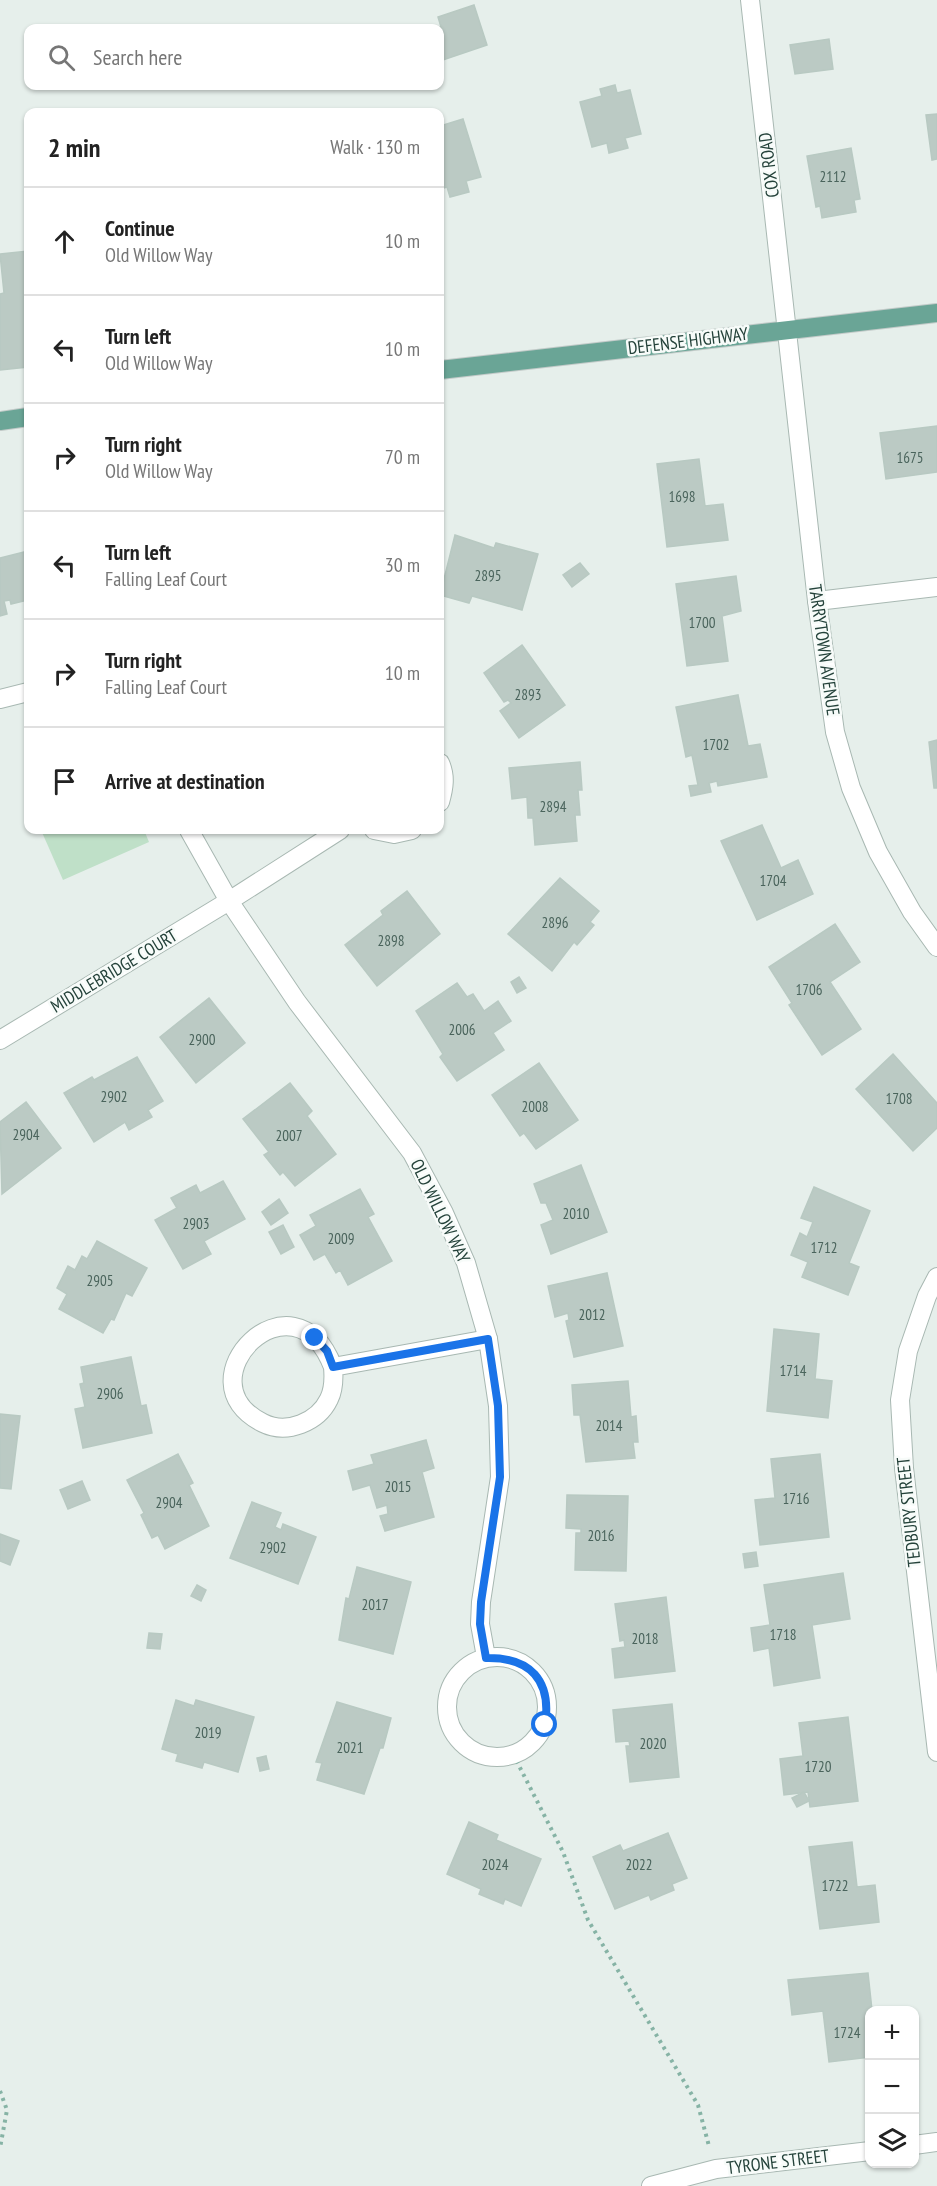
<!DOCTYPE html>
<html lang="en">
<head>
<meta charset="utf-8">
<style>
  :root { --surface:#fff; --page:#f6f6f6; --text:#222; --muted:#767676; --line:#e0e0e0 }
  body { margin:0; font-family:"PT Sans Narrow",sans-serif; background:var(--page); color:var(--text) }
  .controls { position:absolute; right:18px; bottom:18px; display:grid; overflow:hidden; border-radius:12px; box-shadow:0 2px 4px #0004 }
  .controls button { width:54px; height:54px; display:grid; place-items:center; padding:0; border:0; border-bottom:2px solid var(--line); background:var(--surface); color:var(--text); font:30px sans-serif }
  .stop { position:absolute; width:18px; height:18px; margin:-14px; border:4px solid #1a73e8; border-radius:50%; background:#fff }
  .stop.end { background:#1a73e8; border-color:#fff; box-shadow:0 2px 6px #0008 }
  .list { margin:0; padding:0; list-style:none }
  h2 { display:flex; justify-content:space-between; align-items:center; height:78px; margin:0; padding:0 24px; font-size:26px }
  h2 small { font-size:20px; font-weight:400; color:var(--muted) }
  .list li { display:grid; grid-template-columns:39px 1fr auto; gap:18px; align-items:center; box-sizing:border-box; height:108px; padding:0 24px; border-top:2px solid var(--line) }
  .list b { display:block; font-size:22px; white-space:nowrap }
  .list p { margin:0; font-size:20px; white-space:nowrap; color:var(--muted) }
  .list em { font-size:20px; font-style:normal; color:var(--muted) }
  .icon { flex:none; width:33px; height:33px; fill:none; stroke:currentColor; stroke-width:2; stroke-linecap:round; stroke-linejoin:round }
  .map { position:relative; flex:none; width:937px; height:2186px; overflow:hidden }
  .search { position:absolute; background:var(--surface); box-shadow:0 2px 4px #0004; left:24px; top:24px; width:420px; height:66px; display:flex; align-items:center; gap:15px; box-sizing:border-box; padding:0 21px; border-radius:12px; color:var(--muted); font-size:22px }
  .panel { position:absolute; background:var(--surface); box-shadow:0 2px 4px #0004; left:24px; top:108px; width:420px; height:726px; border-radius:12px }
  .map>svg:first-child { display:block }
  .green { fill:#bfe0c8 }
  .building { fill:#bbcac4; stroke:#b8c9c2; stroke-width:1.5 }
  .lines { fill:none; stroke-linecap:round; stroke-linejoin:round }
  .minor-casing { stroke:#a8b8b2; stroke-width:20 }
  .major-casing { stroke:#c2cac8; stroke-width:20 }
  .path { stroke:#86b3a5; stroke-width:4; stroke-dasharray:3 4.5; stroke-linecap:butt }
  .minor { stroke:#fff; stroke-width:18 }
  .major { stroke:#6aa596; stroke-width:18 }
  .route { stroke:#1a73e8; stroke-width:8 }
  .labels { text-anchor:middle; stroke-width:5; stroke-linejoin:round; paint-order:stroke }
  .number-label { font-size:15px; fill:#4a645c }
  .street-label { font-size:18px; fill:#24423a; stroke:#f7fbf9 }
</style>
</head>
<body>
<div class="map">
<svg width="937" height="2186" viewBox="0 0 937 2186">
  <rect width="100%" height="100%" fill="#e6efeb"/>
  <polygon class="green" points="41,830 144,830 149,842 63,880"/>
  <g class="building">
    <polygon points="474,5 487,45 440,61 440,28 436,28 441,27 438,17"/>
    <polygon points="829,39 833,69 795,74 790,45"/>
    <polygon points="615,85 617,93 630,90 641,134 625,138 628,148 609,153 607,143 592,147 580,102 602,96 600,89"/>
    <polygon points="937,114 937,159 932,160 926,115"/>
    <polygon points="463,119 481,177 466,181 469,192 450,197 447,187 440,189 440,126"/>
    <polygon points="851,148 860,199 854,200 856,212 822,218 820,206 816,207 807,156"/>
    <polygon points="28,251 28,367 0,370 0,294 4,293 0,254"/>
    <polygon points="937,426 937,472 886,479 880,433"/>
    <polygon points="699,459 705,506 723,504 728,540 667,547 657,464"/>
    <polygon points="455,535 494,548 496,543 538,554 522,610 472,596 469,603 440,595"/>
    <polygon points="28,551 28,600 11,604 10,600 4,601 7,614 0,616 0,558"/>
    <polygon points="580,563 589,574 572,587 563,575"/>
    <polygon points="736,576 741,611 722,616 728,661 687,666 676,584"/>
    <polygon points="522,645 565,705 519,738 500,711 511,703 508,700 504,702 484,673"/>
    <polygon points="738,695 748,746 760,744 767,777 718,786 717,781 709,783 711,792 691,796 689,786 698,785 692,755 686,757 676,707"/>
    <polygon points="937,740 937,788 934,788 929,742"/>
    <polygon points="580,762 582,790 578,790 580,815 575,815 577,841 535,845 533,818 528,818 527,797 512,799 509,768"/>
    <polygon points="762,825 781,868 798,860 813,894 757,920 721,841"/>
    <polygon points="560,878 599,911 590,922 594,925 577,945 574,942 552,971 508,934"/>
    <polygon points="407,891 440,934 377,986 345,945 383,915 381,911"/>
    <polygon points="835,924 860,962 830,982 861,1029 822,1055 789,1005 792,1003 769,967"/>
    <polygon points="519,977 526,988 517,993 511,982"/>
    <polygon points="457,983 467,997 473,994 484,1011 498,1001 511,1021 493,1033 504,1050 457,1081 440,1057 443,1054 416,1011"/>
    <polygon points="209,998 245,1043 196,1083 160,1037"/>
    <polygon points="893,1054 937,1103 937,1128 913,1151 856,1089"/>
    <polygon points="137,1057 163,1101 148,1110 152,1117 129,1130 125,1122 94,1142 64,1093 92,1077 94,1080"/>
    <polygon points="539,1063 578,1120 536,1149 524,1133 520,1136 492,1095"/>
    <polygon points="290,1083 312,1111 307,1116 336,1154 295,1186 283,1172 280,1175 264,1155 269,1152 243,1119"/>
    <polygon points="26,1102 61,1148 2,1194 0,1122"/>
    <polygon points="581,1165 607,1232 551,1254 541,1225 553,1220 546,1203 541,1203 534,1184"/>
    <polygon points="223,1181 245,1219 204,1241 211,1254 183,1269 155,1220 177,1208 171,1198 196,1185 200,1193"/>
    <polygon points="814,1187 870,1211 849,1263 859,1267 848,1295 802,1277 808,1262 791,1255 800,1233 807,1237 813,1222 801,1218"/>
    <polygon points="360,1189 374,1214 368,1217 392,1261 348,1285 340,1270 336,1273 325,1254 314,1260 300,1235 316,1226 310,1215"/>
    <polygon points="279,1199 288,1213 271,1225 262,1212"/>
    <polygon points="283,1225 294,1247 281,1254 269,1232"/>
    <polygon points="97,1241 147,1268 132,1296 126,1293 114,1320 111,1319 103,1333 59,1309 67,1294 57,1288 68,1266 75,1270 82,1256 87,1259"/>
    <polygon points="607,1273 623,1346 574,1357 566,1321 569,1320 568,1313 555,1317 548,1286"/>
    <polygon points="774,1329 819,1334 815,1379 832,1381 828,1418 767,1411"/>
    <polygon points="131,1357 141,1406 146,1405 152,1433 83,1448 75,1409 85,1407 80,1384 84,1383 81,1367"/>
    <polygon points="628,1381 631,1417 636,1416 638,1442 633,1442 635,1458 586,1462 580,1415 574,1415 572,1385"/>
    <polygon points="0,1414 20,1416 11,1489 0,1488"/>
    <polygon points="426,1440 434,1468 422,1472 434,1517 385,1531 380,1516 388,1514 387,1505 377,1508 370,1485 353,1490 348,1471 374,1464 371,1455"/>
    <polygon points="178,1454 193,1483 189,1485 209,1526 165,1549 158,1535 152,1538 141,1515 144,1513 127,1480"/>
    <polygon points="820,1454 829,1537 760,1545 755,1500 775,1498 771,1459"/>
    <polygon points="82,1481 90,1500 68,1509 60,1490"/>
    <polygon points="567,1495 628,1496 626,1571 575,1570 576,1533 581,1533 581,1529 566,1528"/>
    <polygon points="252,1502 281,1513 275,1527 281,1530 283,1524 316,1537 298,1584 230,1558"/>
    <polygon points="0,1534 19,1541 10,1565 0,1561"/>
    <polygon points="756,1552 758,1566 745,1568 743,1554"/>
    <polygon points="357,1567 411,1582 393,1654 339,1640 346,1598 349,1599"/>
    <polygon points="843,1573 850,1619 812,1625 820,1678 774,1686 769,1648 754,1651 751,1628 770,1625 764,1585"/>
    <polygon points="197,1585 206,1590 201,1601 191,1596"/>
    <polygon points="666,1597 675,1671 615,1678 612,1649 625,1647 624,1640 620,1641 615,1604"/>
    <polygon points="149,1633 162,1634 160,1649 147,1648"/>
    <polygon points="176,1700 194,1706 196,1700 254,1717 238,1772 204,1762 202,1768 176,1761 178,1754 162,1749"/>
    <polygon points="337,1702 391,1718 383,1748 380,1748 364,1794 317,1780 322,1763 316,1762"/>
    <polygon points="672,1704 679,1777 630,1782 626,1746 630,1746 629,1741 616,1742 613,1710"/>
    <polygon points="848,1717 858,1801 810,1807 808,1792 784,1795 780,1759 803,1756 799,1723"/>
    <polygon points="266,1756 269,1769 260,1771 257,1758"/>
    <polygon points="804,1792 809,1801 797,1807 792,1798"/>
    <polygon points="469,1822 498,1835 496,1840 541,1859 521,1906 505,1899 503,1904 479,1894 481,1889 447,1874"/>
    <polygon points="668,1833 687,1878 672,1884 674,1890 662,1895 651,1900 649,1895 615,1909 593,1857 620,1845 623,1851"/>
    <polygon points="852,1842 857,1887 875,1885 879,1922 820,1929 809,1847"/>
    <polygon points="868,1973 872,2010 870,2010 870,2057 829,2062 823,2011 792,2015 788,1980"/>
  </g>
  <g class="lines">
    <defs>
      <g id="minor">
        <polyline points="750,0 817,601 835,732 851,788 878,852 912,912 937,947"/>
        <polyline points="817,601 937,587"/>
        <polyline points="0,699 28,692"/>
        <path d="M440 763C446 776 444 788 440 802"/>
        <polyline points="189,830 229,901 297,1002 412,1153 444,1213 466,1263 488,1339 498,1406 500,1477 481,1602 480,1624 486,1657"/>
        <polyline points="374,830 394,834 412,830"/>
        <polyline points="0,1040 229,901 340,830"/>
        <polyline points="937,1277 927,1296 908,1351 900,1400 904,1468 937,1752"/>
        <path d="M333 1367C334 1378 334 1389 329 1399 318 1422 287 1435 263 1423 178 1381 294 1265 333 1367L488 1339"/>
        <circle cx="497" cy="1707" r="50"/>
        <polyline points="914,2145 937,2142"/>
        <polyline points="651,2186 716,2169 870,2151"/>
      </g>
      <g id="major">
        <polyline points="440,370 937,313"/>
        <polyline points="0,421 28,417"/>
      </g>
    </defs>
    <use href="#minor" class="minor-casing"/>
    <use href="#major" class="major-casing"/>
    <g class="path">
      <polyline points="513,1754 563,1852 588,1920 698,2105 709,2146"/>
      <polyline points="0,2091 7,2110 0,2148"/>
    </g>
    <use href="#minor" class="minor"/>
    <use href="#major" class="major"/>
  </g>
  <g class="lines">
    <path class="route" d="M315 1338 327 1351 333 1367 488 1339 498 1406 500 1477 481 1602 480 1624 486 1658C530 1657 552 1680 545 1725"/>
  </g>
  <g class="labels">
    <g class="number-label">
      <text x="833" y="182">2112</text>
      <text x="910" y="463">1675</text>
      <text x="682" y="502">1698</text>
      <text x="488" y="581">2895</text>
      <text x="702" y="628">1700</text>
      <text x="528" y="700">2893</text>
      <text x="716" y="750">1702</text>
      <text x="553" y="812">2894</text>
      <text x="773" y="886">1704</text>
      <text x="555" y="928">2896</text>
      <text x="391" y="946">2898</text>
      <text x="809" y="995">1706</text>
      <text x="462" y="1035">2006</text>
      <text x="202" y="1045">2900</text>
      <text x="114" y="1102">2902</text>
      <text x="899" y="1104">1708</text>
      <text x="535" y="1112">2008</text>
      <text x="26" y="1140">2904</text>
      <text x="289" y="1141">2007</text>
      <text x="576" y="1219">2010</text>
      <text x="196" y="1229">2903</text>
      <text x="341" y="1244">2009</text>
      <text x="824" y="1253">1712</text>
      <text x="100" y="1286">2905</text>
      <text x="592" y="1320">2012</text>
      <text x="793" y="1376">1714</text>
      <text x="110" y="1399">2906</text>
      <text x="609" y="1431">2014</text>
      <text x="398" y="1492">2015</text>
      <text x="796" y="1504">1716</text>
      <text x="169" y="1508">2904</text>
      <text x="601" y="1541">2016</text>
      <text x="273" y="1553">2902</text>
      <text x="375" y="1610">2017</text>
      <text x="783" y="1640">1718</text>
      <text x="645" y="1644">2018</text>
      <text x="208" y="1738">2019</text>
      <text x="653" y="1749">2020</text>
      <text x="350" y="1753">2021</text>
      <text x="818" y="1772">1720</text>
      <text x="495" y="1870">2024</text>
      <text x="639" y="1870">2022</text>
      <text x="835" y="1891">1722</text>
      <text x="847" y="2038">1724</text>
    </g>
    <g class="street-label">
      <text transform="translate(769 165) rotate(-97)" y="6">COX ROAD</text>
      <text transform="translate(688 341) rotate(-7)" y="6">DEFENSE HIGHWAY</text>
      <text transform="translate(824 650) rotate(82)" y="6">TARRYTOWN AVENUE</text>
      <text transform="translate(114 971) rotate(-31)" y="6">MIDDLEBRIDGE COURT</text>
      <text transform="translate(440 1211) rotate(64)" y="6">OLD WILLOW WAY</text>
      <text transform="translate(909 1512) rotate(-96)" y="6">TEDBURY STREET</text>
      <text transform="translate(778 2162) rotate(-7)" y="6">TYRONE STREET</text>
    </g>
  </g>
</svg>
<div class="controls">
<button>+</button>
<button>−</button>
<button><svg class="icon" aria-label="layers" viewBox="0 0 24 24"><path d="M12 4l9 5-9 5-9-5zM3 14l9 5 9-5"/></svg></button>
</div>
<div class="stop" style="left:545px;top:1725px"></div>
<div class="stop end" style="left:315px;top:1338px"></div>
<div class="search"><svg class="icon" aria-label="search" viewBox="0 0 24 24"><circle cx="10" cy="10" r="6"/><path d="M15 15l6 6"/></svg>Search here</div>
<section class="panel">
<h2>2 min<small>Walk · 130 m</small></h2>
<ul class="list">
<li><svg class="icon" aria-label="ahead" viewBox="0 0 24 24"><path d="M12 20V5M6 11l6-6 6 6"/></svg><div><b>Continue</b><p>Old Willow Way</p></div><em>10 m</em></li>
<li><svg class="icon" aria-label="left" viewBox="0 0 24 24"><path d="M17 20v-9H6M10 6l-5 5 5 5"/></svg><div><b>Turn left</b><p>Old Willow Way</p></div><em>10 m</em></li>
<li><svg class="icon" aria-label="right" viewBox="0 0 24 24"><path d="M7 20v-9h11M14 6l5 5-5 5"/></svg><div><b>Turn right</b><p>Old Willow Way</p></div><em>70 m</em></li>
<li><svg class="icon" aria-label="left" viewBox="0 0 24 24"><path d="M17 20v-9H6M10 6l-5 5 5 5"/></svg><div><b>Turn left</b><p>Falling Leaf Court</p></div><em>30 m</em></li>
<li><svg class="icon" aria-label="right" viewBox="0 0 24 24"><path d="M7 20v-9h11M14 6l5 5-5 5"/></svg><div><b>Turn right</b><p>Falling Leaf Court</p></div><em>10 m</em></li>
<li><svg class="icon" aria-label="arrive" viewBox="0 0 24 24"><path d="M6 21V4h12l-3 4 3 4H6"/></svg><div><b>Arrive at destination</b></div></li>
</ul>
</section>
</div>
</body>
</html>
